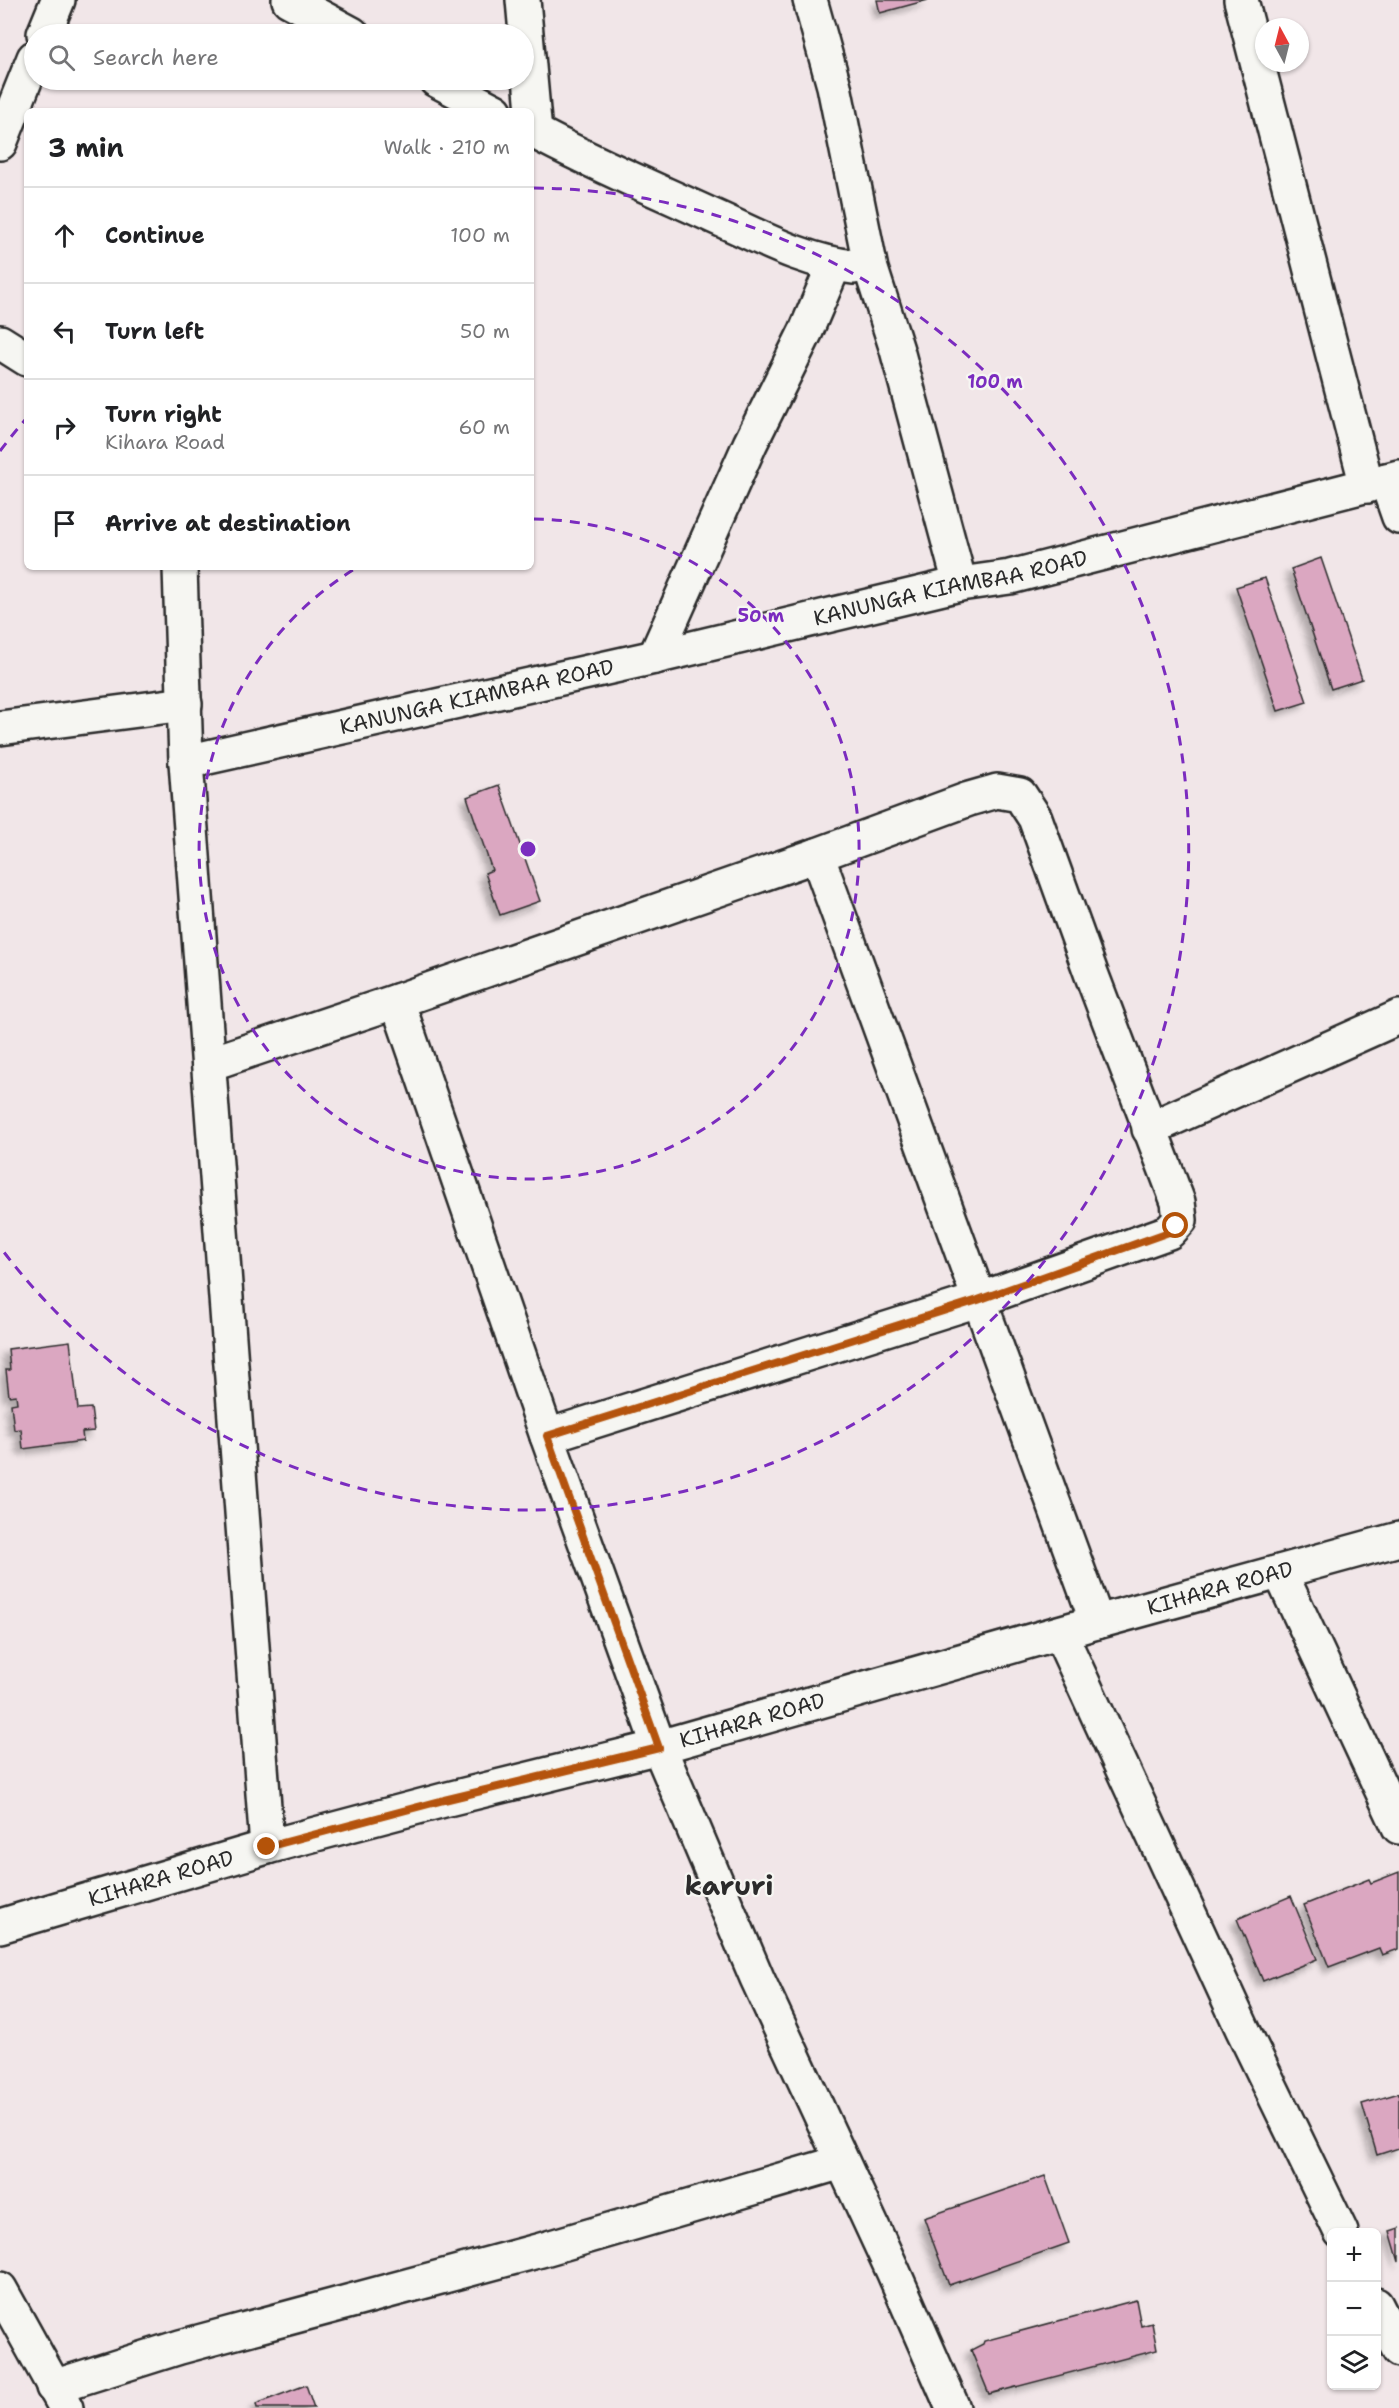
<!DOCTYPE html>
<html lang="en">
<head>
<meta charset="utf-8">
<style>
  :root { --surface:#fff; --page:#f6f6f6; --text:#202124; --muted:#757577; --line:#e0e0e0 }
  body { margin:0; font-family:"Shantell Sans",sans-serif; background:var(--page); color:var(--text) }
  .controls { position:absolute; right:18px; bottom:18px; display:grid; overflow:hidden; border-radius:9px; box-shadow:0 2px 4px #0004 }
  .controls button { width:54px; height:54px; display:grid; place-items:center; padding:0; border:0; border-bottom:2px solid var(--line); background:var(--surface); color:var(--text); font:30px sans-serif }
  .compass { position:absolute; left:1255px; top:18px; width:54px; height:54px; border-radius:50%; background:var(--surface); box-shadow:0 2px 4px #0004; rotate:353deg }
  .stop { position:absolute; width:18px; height:18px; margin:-14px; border:4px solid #b45309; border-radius:50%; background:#fff }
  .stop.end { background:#b45309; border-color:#fff; box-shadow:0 2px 6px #0008 }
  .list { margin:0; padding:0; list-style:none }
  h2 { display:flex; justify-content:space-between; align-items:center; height:78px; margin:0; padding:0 24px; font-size:26px }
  h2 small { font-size:20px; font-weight:400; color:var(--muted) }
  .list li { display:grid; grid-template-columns:39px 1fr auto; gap:18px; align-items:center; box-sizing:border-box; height:96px; padding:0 24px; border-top:2px solid var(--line) }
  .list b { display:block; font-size:22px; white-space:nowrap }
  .list p { margin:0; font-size:20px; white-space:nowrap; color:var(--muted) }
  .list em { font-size:20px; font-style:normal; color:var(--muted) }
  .icon { flex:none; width:33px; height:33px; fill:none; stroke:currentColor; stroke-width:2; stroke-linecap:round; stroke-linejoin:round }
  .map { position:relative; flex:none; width:1399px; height:2408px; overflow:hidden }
  .search { position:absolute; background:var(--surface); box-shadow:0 2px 4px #0004; left:24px; top:24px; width:510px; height:66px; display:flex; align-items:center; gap:15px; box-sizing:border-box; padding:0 21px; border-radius:33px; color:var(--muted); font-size:22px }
  .panel { position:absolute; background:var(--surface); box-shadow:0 2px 4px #0004; left:24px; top:108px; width:510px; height:462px; border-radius:9px }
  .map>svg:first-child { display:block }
  .building { fill:#dba7c1; stroke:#2b2b2b; stroke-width:1.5; filter:url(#shadow) }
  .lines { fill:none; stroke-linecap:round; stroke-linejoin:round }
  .street-casing { stroke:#2b2b2b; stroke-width:38 }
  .secondary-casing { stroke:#2b2b2b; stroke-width:38 }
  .street { stroke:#f6f6f2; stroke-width:33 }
  .secondary { stroke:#f6f6f2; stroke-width:33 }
  .route { stroke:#b45309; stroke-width:8 }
  .ring { fill:none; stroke:#7b2cbf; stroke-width:3; stroke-dasharray:10 8 }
  .labels { text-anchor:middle; stroke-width:4.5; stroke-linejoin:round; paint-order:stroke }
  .street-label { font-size:21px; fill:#2b2b2b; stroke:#f6f6f2 }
  .district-label { font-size:27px; font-weight:bold; fill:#2b2b2b; stroke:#f6f6f2 }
  .centre { fill:#7b2cbf; stroke:#f6f6f2; stroke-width:3 }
  .ring-label { font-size:18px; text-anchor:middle; font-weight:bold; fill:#7b2cbf; stroke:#f6f6f2; stroke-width:4.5; stroke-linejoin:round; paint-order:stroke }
</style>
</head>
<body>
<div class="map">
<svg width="1399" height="2408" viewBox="0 0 1399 2408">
  <defs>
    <filter id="shadow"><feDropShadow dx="-5.5" dy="5.5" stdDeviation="3" flood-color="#0004"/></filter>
  </defs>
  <rect width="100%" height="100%" fill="#f1e6e8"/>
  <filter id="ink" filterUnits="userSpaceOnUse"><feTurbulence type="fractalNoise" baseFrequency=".0167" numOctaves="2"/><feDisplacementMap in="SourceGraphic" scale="12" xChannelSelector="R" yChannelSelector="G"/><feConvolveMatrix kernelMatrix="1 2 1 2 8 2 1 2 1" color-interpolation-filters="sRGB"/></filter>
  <g filter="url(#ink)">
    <g class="building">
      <polygon points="877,0 928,0 880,13"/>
      <polygon points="1321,558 1362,679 1331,689 1291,569"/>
      <polygon points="1265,578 1307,702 1278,711 1236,587"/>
      <polygon points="499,785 540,901 500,915 485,873 492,870 467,797"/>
      <polygon points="70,1341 78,1409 91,1408 94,1431 82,1432 83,1441 23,1449 21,1429 14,1430 11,1404 17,1403 16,1395 9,1396 6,1370 10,1370 8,1349"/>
      <polygon points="1399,1872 1399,1949 1382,1955 1379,1948 1329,1967 1304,1905 1369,1879 1371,1883"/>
      <polygon points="1291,1896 1317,1959 1263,1981 1237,1919"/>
      <polygon points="1399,2093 1399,2148 1377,2155 1362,2104"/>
      <polygon points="1045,2176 1069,2243 949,2285 924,2218"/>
      <polygon points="1399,2228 1399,2262 1390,2231"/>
      <polygon points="1136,2300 1141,2326 1152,2323 1157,2350 989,2394 971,2350 983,2344 984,2341"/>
      <polygon points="306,2385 314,2408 257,2408 256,2404"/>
    </g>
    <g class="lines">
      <defs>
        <g id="street">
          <polyline points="289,0 352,34"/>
          <polyline points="523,0 535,133"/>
          <polyline points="810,0 834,86 871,269 897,350 960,584"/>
          <polyline points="1241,0 1367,486"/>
          <polyline points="44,34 58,0"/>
          <polyline points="436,80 495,111"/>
          <path d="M531 130C590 162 652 188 713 216 758 236 804 262 854 267"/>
          <polyline points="0,143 34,58"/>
          <polyline points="0,342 27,359"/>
          <polyline points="1386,480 1399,517"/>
          <polyline points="180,567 186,762 267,1847"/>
          <polyline points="655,657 750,444 806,331 834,265"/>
          <polyline points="0,728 185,704"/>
          <path id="s1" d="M186 762 655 657 960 584 1010 577 1399 477"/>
          <polyline points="397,1001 547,1436 659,1747 757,1978 893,2271 953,2408"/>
          <polyline points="209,1064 397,1001 817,855 1097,1622"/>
          <polyline points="1149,1129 1399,1017"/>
          <polyline points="547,1436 978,1300 1169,1232 1180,1220 1178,1202 1091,973 1035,818 1020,795 997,791 969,799 817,855"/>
          <polyline points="1280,1572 1399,1827"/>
          <polyline points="1060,1633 1242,2028 1341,2232"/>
          <polyline points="0,2289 66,2408"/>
          <polyline points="1376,2305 1399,2350"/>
          <polyline points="53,2387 180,2347 541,2250 842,2162"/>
        </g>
        <g id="secondary">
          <path id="s2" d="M0 1926 267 1847 444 1800 659 1747 1097 1622 1399 1539"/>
        </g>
      </defs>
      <use href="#street" class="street-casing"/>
      <use href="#secondary" class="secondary-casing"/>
      <use href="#street" class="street"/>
      <use href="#secondary" class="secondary"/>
    </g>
  </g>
  <g class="lines" filter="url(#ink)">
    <polyline class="route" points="267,1847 444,1800 659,1748 547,1436 978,1300 1169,1232 1176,1226"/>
  </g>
  <g class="ring">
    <path d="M534 519A330 330 0 1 1 356 568"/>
    <path d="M0 451A661 661 0 0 1 25 420M534 188A661 661 0 1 1 0 1247"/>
  </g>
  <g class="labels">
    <g class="street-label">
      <text dy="7" stroke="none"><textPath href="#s1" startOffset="784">KANUNGA KIAMBAA ROAD</textPath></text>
      <text dy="7" stroke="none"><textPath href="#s1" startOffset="298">KANUNGA KIAMBAA ROAD</textPath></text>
      <text dy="7" stroke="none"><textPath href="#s2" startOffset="1266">KIHARA ROAD</textPath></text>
      <text dy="7" stroke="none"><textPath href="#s2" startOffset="780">KIHARA ROAD</textPath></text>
      <text dy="7" stroke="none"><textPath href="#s2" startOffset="168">KIHARA ROAD</textPath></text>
    </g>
    <g class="district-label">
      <text x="729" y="1895">karuri</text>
    </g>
  </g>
  <circle cx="528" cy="849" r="9" class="centre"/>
  <g class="ring-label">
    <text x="995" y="388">100 m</text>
    <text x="761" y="622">50 m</text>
  </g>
</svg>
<div class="controls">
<button>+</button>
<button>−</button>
<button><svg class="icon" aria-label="layers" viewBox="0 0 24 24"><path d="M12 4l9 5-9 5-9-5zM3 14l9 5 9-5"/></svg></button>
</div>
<svg class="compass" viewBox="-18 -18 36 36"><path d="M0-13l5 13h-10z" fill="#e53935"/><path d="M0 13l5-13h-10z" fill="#757577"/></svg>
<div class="stop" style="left:1176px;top:1226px"></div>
<div class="stop end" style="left:267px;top:1847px"></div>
<div class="search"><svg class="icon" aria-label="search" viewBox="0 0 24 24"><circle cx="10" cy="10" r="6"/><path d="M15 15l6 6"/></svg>Search here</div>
<section class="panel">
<h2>3 min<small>Walk · 210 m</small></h2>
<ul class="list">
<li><svg class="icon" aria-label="ahead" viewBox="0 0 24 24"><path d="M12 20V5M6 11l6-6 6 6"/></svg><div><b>Continue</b></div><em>100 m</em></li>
<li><svg class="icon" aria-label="left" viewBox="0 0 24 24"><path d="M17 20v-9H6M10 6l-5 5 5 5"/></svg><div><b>Turn left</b></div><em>50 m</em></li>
<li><svg class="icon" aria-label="right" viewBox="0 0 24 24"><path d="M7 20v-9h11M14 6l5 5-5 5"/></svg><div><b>Turn right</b><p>Kihara Road</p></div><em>60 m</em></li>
<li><svg class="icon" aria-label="arrive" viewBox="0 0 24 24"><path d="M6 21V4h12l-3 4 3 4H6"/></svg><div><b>Arrive at destination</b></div></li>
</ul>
</section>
</div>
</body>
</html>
